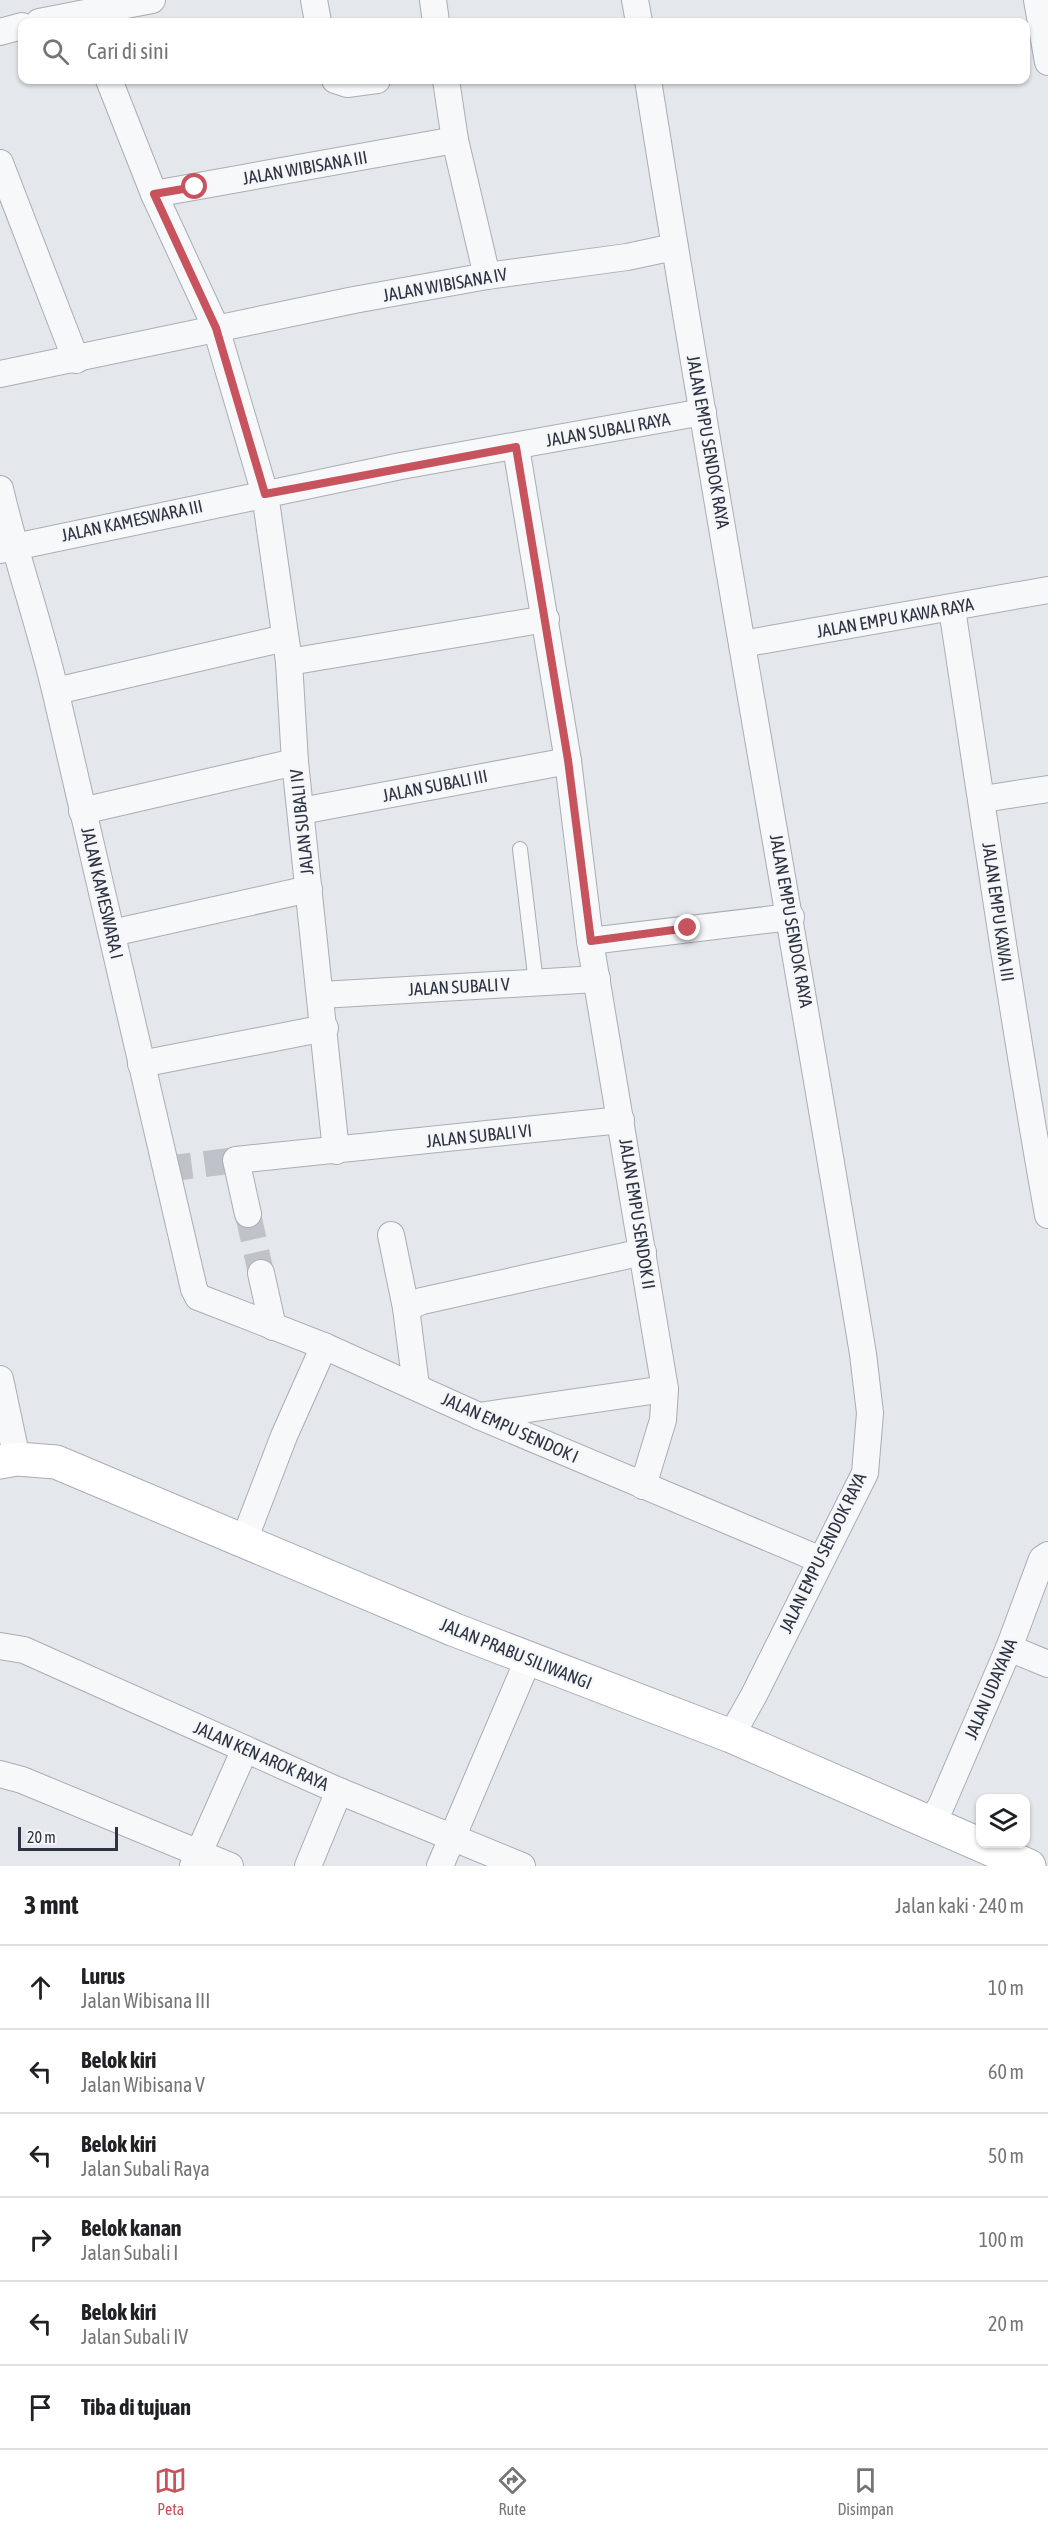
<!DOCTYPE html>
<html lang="id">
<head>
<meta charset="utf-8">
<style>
  :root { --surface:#fff; --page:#f2f2f2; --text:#202124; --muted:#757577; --line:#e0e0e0; --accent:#c6535d }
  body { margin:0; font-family:"Asap Condensed",sans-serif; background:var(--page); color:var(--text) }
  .controls { position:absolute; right:18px; bottom:18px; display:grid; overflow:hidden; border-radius:12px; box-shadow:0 2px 4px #0004 }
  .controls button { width:54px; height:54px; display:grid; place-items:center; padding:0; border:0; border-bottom:2px solid var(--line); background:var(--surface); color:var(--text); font:30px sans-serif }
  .scale { position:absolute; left:18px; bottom:15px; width:100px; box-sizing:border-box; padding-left:6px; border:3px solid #2d3343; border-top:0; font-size:16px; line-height:21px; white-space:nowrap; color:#2d3343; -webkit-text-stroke:4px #f4f6f8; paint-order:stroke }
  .stop { position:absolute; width:18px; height:18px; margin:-14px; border:4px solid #c6535d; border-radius:50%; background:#fff }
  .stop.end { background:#c6535d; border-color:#fff; box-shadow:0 2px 6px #0008 }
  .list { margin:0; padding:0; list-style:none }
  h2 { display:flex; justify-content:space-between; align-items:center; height:78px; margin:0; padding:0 24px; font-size:26px }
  h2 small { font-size:20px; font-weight:400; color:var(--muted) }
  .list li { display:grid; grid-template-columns:39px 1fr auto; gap:18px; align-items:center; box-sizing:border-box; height:84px; padding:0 24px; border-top:2px solid var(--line) }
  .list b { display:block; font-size:22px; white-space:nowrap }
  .list p { margin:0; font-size:20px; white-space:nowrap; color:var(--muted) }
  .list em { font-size:20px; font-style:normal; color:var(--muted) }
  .icon { flex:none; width:33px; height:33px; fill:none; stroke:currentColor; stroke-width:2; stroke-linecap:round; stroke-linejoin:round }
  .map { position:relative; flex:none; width:1048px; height:1866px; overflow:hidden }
  .search { position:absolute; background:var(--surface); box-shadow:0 2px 4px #0004; left:18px; right:18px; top:18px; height:66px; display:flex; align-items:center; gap:15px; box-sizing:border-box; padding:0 21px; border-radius:12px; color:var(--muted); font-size:22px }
  .sheet { height:582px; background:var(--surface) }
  nav { display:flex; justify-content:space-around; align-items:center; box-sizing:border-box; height:84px; border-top:2px solid var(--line); background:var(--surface); font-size:16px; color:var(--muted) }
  nav a { display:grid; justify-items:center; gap:3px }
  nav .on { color:var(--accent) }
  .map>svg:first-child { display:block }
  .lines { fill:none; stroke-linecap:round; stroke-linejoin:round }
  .street-tunnel { stroke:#bfc3c9; stroke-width:26; stroke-dasharray:26 13; stroke-linecap:butt }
  .lane-casing { stroke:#a9adb5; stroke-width:16 }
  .street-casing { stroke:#a9adb5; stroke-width:28 }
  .secondary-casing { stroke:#a9adb5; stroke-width:35 }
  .lane { stroke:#f7f8fa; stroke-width:14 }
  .street { stroke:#f7f8fa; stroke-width:26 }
  .secondary { stroke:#fff; stroke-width:33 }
  .route { stroke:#c6535d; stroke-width:8 }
  .labels { text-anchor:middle; stroke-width:4.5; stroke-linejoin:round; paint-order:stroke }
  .street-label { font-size:18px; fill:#2d3343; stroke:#f4f6f8 }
</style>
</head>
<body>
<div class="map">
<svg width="1048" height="1866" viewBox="0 0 1048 1866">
  <rect width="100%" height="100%" fill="#e4e7eb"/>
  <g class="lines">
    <g class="street-tunnel">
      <polyline points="166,1169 236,1160"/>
      <polyline points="248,1214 261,1273"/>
    </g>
    <defs>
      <polyline id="lane" points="520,849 536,983"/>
      <g id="street">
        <polyline points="314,0 318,22"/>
        <polyline points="433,0 436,22"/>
        <polyline points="635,0 639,22"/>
        <polyline points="1037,0 1048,62"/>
        <polyline points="39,22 152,0"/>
        <polyline points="0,32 22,26"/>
        <polyline points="109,80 154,194 216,328 265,494 289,662 295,762 336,1151"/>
        <polyline points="335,80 347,84 377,80"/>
        <polyline points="446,80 455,140 487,276"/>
        <path d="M648 80C715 505 793 929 863 1354L870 1413 865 1473 754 1695 731 1736"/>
        <polyline points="0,163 76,360"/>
        <polyline points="154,194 455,140"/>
        <polyline points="0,374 354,300 487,276 627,257 674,247"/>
        <polyline points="516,447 568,761 590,941 665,1389 663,1420 643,1486"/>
        <path d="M0 489C16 558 40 625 56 694 103 892 147 1091 194 1289L198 1297 324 1346 479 1416 821 1560"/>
        <polyline points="0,550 401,466 703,412"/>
        <path d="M952 609C983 811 1012 1014 1048 1215"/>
        <polyline points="742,644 1048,590"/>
        <polyline points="289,662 546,619"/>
        <polyline points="56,691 285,638"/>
        <polyline points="983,799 1048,789"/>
        <polyline points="82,811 295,762"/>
        <polyline points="301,811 568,761"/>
        <polyline points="112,933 309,889"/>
        <polyline points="590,941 791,917"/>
        <polyline points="321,995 597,979"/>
        <polyline points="141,1064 325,1028"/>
        <polyline points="248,1214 236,1160 621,1120"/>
        <polyline points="391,1235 406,1308 416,1386"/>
        <polyline points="261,1273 273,1327"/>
        <polyline points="406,1308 422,1301 643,1252"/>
        <polyline points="0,1379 17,1459"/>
        <polyline points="479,1416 665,1389"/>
        <polyline points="243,1543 284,1436 324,1346"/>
        <polyline points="0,1646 24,1650 339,1791 522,1866"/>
        <polyline points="1009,1648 1048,1664"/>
        <polyline points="0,1774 22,1780 230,1866"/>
        <polyline points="931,1822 941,1806 1009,1648 1042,1559 1048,1555"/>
        <polyline points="193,1866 245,1749"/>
        <polyline points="308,1866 339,1791"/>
        <polyline points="440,1866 528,1660"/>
      </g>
      <polyline id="secondary" points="0,1462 17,1459 56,1462 455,1630 731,1736 1029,1866"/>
    </defs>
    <use href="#lane" class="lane-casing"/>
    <use href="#street" class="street-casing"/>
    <use href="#secondary" class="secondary-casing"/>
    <use href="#lane" class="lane"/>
    <use href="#street" class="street"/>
    <use href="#secondary" class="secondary"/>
  </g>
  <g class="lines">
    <polyline class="route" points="195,187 154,194 216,328 265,494 516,447 568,760 591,941 688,928"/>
  </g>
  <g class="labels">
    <g class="street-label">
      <text transform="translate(305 168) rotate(-10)" y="6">JALAN WIBISANA III</text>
      <text transform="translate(445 285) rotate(-10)" y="6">JALAN WIBISANA IV</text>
      <text transform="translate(608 430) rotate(-10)" y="6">JALAN SUBALI RAYA</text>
      <text transform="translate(708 442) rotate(80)" y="6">JALAN EMPU SENDOK RAYA</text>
      <text transform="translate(132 521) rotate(-12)" y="6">JALAN KAMESWARA III</text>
      <text transform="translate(895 618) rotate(-10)" y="6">JALAN EMPU KAWA RAYA</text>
      <text transform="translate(435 786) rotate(-11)" y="6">JALAN SUBALI III</text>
      <text transform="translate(302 822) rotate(-96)" y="6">JALAN SUBALI IV</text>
      <text transform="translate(102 893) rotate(77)" y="6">JALAN KAMESWARA I</text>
      <text transform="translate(998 912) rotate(82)" y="6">JALAN EMPU KAWA III</text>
      <text transform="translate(791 921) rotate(80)" y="6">JALAN EMPU SENDOK RAYA</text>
      <text transform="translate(459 987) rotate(-3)" y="6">JALAN SUBALI V</text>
      <text transform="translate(479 1136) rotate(-6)" y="6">JALAN SUBALI VI</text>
      <text transform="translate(637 1214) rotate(81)" y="6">JALAN EMPU SENDOK II</text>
      <text transform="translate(510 1428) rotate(24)" y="6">JALAN EMPU SENDOK I</text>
      <text transform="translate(823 1553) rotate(-64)" y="6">JALAN EMPU SENDOK RAYA</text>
      <text transform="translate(516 1654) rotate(22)" y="6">JALAN PRABU SILIWANGI</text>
      <text transform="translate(991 1689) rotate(-67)" y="6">JALAN UDAYANA</text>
      <text transform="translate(261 1756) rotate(24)" y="6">JALAN KEN AROK RAYA</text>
    </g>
  </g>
</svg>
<div class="controls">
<button><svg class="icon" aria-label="layers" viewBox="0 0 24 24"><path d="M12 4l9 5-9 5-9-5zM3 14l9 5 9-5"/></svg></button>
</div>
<div class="scale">20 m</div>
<div class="stop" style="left:195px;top:187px"></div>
<div class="stop end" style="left:688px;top:928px"></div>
<div class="search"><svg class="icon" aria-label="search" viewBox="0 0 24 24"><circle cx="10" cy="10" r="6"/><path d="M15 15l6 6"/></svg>Cari di sini</div>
</div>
<section class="sheet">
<h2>3 mnt<small>Jalan kaki · 240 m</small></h2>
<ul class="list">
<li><svg class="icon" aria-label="ahead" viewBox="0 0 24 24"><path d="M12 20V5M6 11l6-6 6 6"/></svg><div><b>Lurus</b><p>Jalan Wibisana III</p></div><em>10 m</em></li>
<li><svg class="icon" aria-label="left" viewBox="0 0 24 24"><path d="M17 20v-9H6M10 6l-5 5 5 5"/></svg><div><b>Belok kiri</b><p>Jalan Wibisana V</p></div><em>60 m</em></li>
<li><svg class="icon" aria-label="left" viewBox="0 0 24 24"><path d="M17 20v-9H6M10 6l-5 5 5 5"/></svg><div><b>Belok kiri</b><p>Jalan Subali Raya</p></div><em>50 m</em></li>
<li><svg class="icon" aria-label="right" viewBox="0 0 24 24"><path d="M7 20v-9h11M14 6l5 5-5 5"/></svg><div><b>Belok kanan</b><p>Jalan Subali I</p></div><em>100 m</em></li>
<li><svg class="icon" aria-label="left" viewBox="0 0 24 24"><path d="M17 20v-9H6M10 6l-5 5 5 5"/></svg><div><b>Belok kiri</b><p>Jalan Subali IV</p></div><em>20 m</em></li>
<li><svg class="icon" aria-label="arrive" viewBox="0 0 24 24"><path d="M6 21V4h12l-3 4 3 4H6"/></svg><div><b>Tiba di tujuan</b></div></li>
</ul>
</section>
<nav>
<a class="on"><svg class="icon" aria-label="map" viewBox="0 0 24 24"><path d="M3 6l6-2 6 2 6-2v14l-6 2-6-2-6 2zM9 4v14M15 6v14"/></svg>Peta</a>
<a><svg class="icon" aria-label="directions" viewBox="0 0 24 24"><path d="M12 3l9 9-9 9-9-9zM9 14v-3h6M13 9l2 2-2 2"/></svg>Rute</a>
<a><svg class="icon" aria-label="saved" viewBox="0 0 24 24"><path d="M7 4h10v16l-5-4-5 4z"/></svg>Disimpan</a>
</nav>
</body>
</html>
